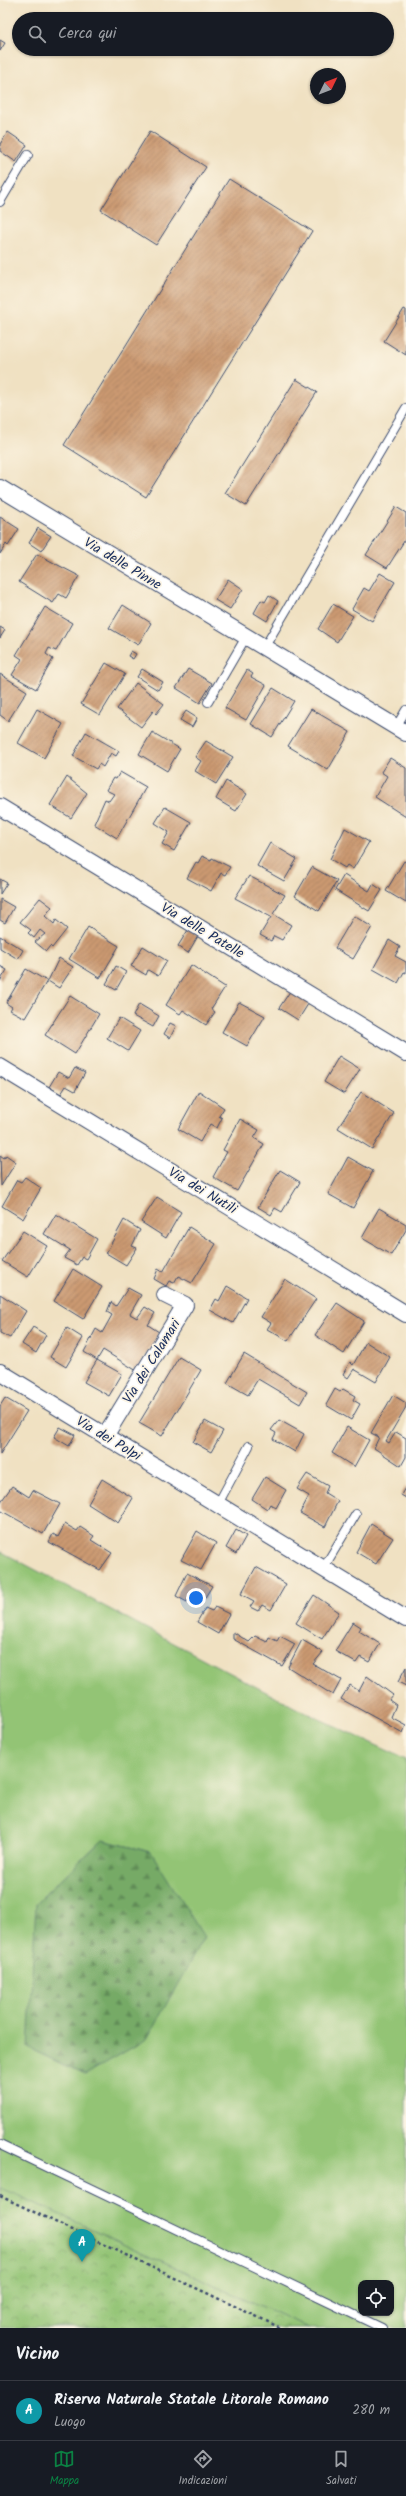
<!DOCTYPE html>
<html lang="it">
<head>
<meta charset="utf-8">
<style>
  :root { --surface:#171b24; --page:#20242c; --text:#f1f3f6; --muted:#9ea1a6; --line:#363941; --accent:#0b8043 }
  body { margin:0; font-family:Kalam,sans-serif; background:var(--page); color:var(--text) }
  .controls { position:absolute; right:12px; bottom:12px; display:grid; overflow:hidden; border-radius:8px; box-shadow:0 1px 3px #0004 }
  .controls button { width:36px; height:36px; display:grid; place-items:center; padding:0; border:0; border-bottom:1px solid var(--line); background:var(--surface); color:var(--text); font:20px sans-serif }
  .compass { position:absolute; left:310px; top:68px; width:36px; height:36px; border-radius:50%; background:var(--surface); box-shadow:0 1px 3px #0004; rotate:47deg }
  .you { position:absolute; left:196px; top:1598px; width:14px; height:14px; margin:-10px; border:3px solid #fff; border-radius:50%; background:#1a73e8; box-shadow:0 0 0 6px #1a73e833 }
  .badge { display:grid; place-items:center; width:26px; height:26px; border-radius:50%; background:var(--accent); color:#fff; font-size:13px; font-weight:700 }
  .pin { position:absolute; translate:-50% -33px; filter:drop-shadow(0 1px 2px #0008) }
  .pin::after { content:''; position:absolute; top:21px; width:14px; height:12px; background:inherit; clip-path:polygon(0 0,100% 0,50% 100%) }
  .list { margin:0; padding:0; list-style:none }
  h2 { display:flex; justify-content:space-between; align-items:center; height:52px; margin:0; padding:0 16px; font-size:17px }
  h2 small { font-size:13px; font-weight:400; color:var(--muted) }
  .list li { display:grid; grid-template-columns:26px 1fr auto; gap:12px; align-items:center; box-sizing:border-box; height:60px; padding:0 16px; border-top:1px solid var(--line) }
  .list b { display:block; font-size:15px; white-space:nowrap }
  .list p { margin:0; font-size:13px; white-space:nowrap; color:var(--muted) }
  .list em { font-size:13px; font-style:normal; color:var(--muted) }
  .icon { flex:none; width:22px; height:22px; fill:none; stroke:currentColor; stroke-width:2; stroke-linecap:round; stroke-linejoin:round }
  .map { position:relative; flex:none; width:406px; height:2328px; overflow:hidden }
  .search { position:absolute; background:var(--surface); box-shadow:0 1px 3px #0004; left:12px; right:12px; top:12px; height:44px; display:flex; align-items:center; gap:10px; box-sizing:border-box; padding:0 14px; border-radius:22px; color:var(--muted); font-size:15px }
  .sheet { height:112px; background:var(--surface) }
  nav { display:flex; justify-content:space-around; align-items:center; box-sizing:border-box; height:56px; border-top:1px solid var(--line); background:var(--surface); font-size:11px; color:var(--muted) }
  nav a { display:grid; justify-items:center; gap:2px }
  nav .on { color:var(--accent) }
  .map>svg:first-child { display:block }
  .grass { fill:#93c474; stroke:#577a69; fill-rule:evenodd }
  .forest { fill:url(#forest-firs); stroke:#486c62 }
  .park { fill:url(#park-crowns); stroke:#577a69 }
  .building { fill:url(#building-hatch) }
  .lines { fill:none; stroke-linecap:round; stroke-linejoin:round }
  .lane-casing { stroke:#3b4a6d; stroke-width:10 }
  .street-casing { stroke:#3b4a6d; stroke-width:18 }
  .path { stroke:#3b4a6d; stroke-width:2.5; stroke-dasharray:3 3; stroke-linecap:butt }
  .lane { stroke:#fff; stroke-width:8 }
  .street { stroke:#fff; stroke-width:16 }
  .labels { text-anchor:middle; stroke-width:3.5; stroke-linejoin:round; paint-order:stroke }
  .street-label { font-size:14px; fill:#1b2f5e; stroke:#fcf5e5 }
</style>
</head>
<body>
<div class="map">
<svg width="406" height="2328" viewBox="0 0 406 2328">
  <defs>
    <pattern id="forest-firs" width="22" height="20" patternUnits="userSpaceOnUse"><rect width="22" height="20" fill="#76aa66"/><path d="M5 1l3.5 6h-7zM16 11l3.5 6h-7z" fill="#608b57"/></pattern>
    <pattern id="park-crowns" width="20" height="18" patternUnits="userSpaceOnUse"><rect width="20" height="18" fill="#93c474"/><path d="M2 6a3 3 0 1 1 6 0M12 15a3 3 0 1 1 6 0" fill="none" stroke="#77a062"/></pattern>
    <pattern id="building-hatch" width="6" height="6" patternUnits="userSpaceOnUse"><rect width="6" height="6" fill="#cb9971"/><path d="M-1 1l2-2M0 6l6-6M5 7l2-2" fill="none" stroke="#a47d60"/></pattern>
  </defs>
  <rect width="100%" height="100%" fill="#fcf5e5"/>
  <filter id="ink" filterUnits="userSpaceOnUse"><feTurbulence type="fractalNoise" baseFrequency=".025" numOctaves="2"/><feDisplacementMap in="SourceGraphic" scale="8" xChannelSelector="R" yChannelSelector="G"/><feConvolveMatrix kernelMatrix="1 2 1 2 8 2 1 2 1" color-interpolation-filters="sRGB"/></filter>
  <filter id="wash" filterUnits="userSpaceOnUse"><feTurbulence type="fractalNoise" baseFrequency=".012" numOctaves="4" result="noise"/><feDisplacementMap in="SourceGraphic" scale="16" xChannelSelector="R" yChannelSelector="G"/><feGaussianBlur stdDeviation="0.9" result="paint"/><feColorMatrix in="noise" values="0 0 0 0 0 0 0 0 0 0 0 0 0 0 0 0 0 1.4 0 .05"/><feComposite in="paint" operator="in"/></filter>
  <g filter="url(#wash)">
    <rect width="100%" height="100%" fill="#f0e1c2"/>
    <path class="grass" d="M0 1551 300 1710 406 1759V2328H309L19 2196 0 2221ZM102 1840 151 1852 36 1903ZM361 2283H391V2313H361Z"/>
    <polygon class="forest" points="102,1840 151,1852 204,1937 147,2039 85,2075 28,2048 36,1903"/>
    <polygon class="park" points="0,2188 19,2196 309,2328 0,2328"/>
    <g id="blocks">
      <g class="building">
        <polygon points="0,40 5,43 0,51"/>
        <polygon points="150,131 206,167 156,245 101,210"/>
        <polygon points="8,132 27,145 16,162 0,151 0,144"/>
        <polygon points="229,179 312,231 146,497 64,445"/>
        <polygon points="404,309 406,310 406,355 384,341"/>
        <polygon points="296,379 317,392 246,506 225,493"/>
        <polygon points="396,507 406,513 406,538 387,568 366,555"/>
        <polygon points="0,517 19,529 8,546 6,544 0,554"/>
        <polygon points="38,528 51,536 41,551 29,543"/>
        <polygon points="37,554 79,576 66,598 59,594 53,603 19,582"/>
        <polygon points="380,573 395,582 372,621 352,609 364,588 369,591"/>
        <polygon points="228,579 243,589 230,609 215,600"/>
        <polygon points="269,595 278,601 267,621 254,613 261,600 265,602"/>
        <polygon points="333,604 353,616 337,642 318,629"/>
        <polygon points="123,605 151,623 138,645 109,628"/>
        <polygon points="45,607 72,623 56,651 49,648 46,654 53,659 36,689 12,675 22,659 16,655"/>
        <polygon points="0,627 5,630 0,638"/>
        <polygon points="131,651 136,654 133,659 128,656"/>
        <polygon points="106,663 125,674 100,715 81,704"/>
        <polygon points="142,669 163,682 158,690 137,677"/>
        <polygon points="188,669 212,683 200,703 176,688"/>
        <polygon points="247,670 253,674 251,677 266,685 246,720 225,708"/>
        <polygon points="0,674 27,691 8,721 0,715"/>
        <polygon points="136,683 164,704 156,714 153,711 141,727 117,709"/>
        <polygon points="273,688 294,701 272,737 251,724"/>
        <polygon points="37,709 63,724 44,758 18,743"/>
        <polygon points="311,709 350,732 328,770 288,746"/>
        <polygon points="186,711 197,718 192,727 180,720"/>
        <polygon points="86,732 119,751 116,756 111,753 103,767 99,764 96,769 73,756"/>
        <polygon points="152,732 180,749 167,771 139,754"/>
        <polygon points="206,741 233,757 216,784 195,771 201,761 195,757"/>
        <polygon points="390,758 406,768 406,817 375,797 387,776 381,772"/>
        <polygon points="120,772 146,787 117,838 94,824 105,799 109,801 114,794 106,790 113,778 116,779"/>
        <polygon points="67,777 87,793 71,818 50,805"/>
        <polygon points="226,781 247,794 236,811 216,799"/>
        <polygon points="165,807 191,822 174,851 162,844 169,832 155,823"/>
        <polygon points="345,828 369,842 353,869 347,865 345,868 330,859"/>
        <polygon points="270,843 297,859 284,881 257,866"/>
        <polygon points="202,856 211,860 212,858 230,867 225,875 221,873 211,891 187,878 196,862 198,863"/>
        <polygon points="404,861 406,862 406,903 386,891"/>
        <polygon points="312,867 337,881 319,911 295,896"/>
        <polygon points="344,875 369,891 373,884 382,890 369,911 335,890"/>
        <polygon points="249,876 285,895 273,914 291,925 282,940 274,936 271,941 260,935 271,917 235,898"/>
        <polygon points="0,879 7,883 0,894"/>
        <polygon points="40,898 52,907 45,916 54,924 56,920 67,929 52,948 50,946 46,951 35,942 45,934 40,930 34,938 28,933 31,930 20,922"/>
        <polygon points="0,899 14,907 5,923 0,920"/>
        <polygon points="354,916 372,927 353,959 335,948"/>
        <polygon points="88,927 119,946 100,978 69,959"/>
        <polygon points="188,930 198,936 188,953 178,946"/>
        <polygon points="0,936 23,950 18,959 0,948"/>
        <polygon points="389,940 400,947 395,956 406,962 406,973 404,972 398,983 373,969"/>
        <polygon points="143,946 167,961 158,976 148,970 146,975 131,966"/>
        <polygon points="59,958 73,967 59,988 48,981"/>
        <polygon points="191,965 225,987 211,1009 215,1012 206,1025 183,1010 180,1014 166,1005"/>
        <polygon points="0,966 7,970 0,981"/>
        <polygon points="116,966 126,972 116,990 106,984"/>
        <polygon points="26,969 47,981 25,1018 10,1010 12,1007 6,1003"/>
        <polygon points="291,990 310,1001 298,1020 279,1008"/>
        <polygon points="70,996 99,1014 75,1054 45,1035"/>
        <polygon points="239,1002 265,1016 247,1046 222,1032"/>
        <polygon points="139,1004 159,1016 153,1027 133,1016"/>
        <polygon points="119,1018 140,1031 128,1051 107,1038"/>
        <polygon points="170,1023 176,1026 170,1038 164,1034"/>
        <polygon points="339,1056 360,1069 344,1094 324,1082"/>
        <polygon points="75,1068 85,1073 75,1091 66,1086 61,1094 49,1087 58,1072 69,1078"/>
        <polygon points="199,1091 224,1108 219,1116 222,1118 217,1128 210,1124 200,1142 178,1129"/>
        <polygon points="361,1092 394,1113 372,1149 338,1128"/>
        <polygon points="240,1119 259,1130 254,1138 264,1144 237,1191 213,1177 227,1152 223,1150"/>
        <polygon points="0,1155 4,1158 6,1155 16,1162 1,1186"/>
        <polygon points="348,1157 373,1171 353,1208 328,1194"/>
        <polygon points="280,1170 300,1182 282,1212 275,1208 271,1215 258,1207"/>
        <polygon points="25,1177 41,1188 23,1219 2,1206 17,1180 21,1182"/>
        <polygon points="157,1197 181,1212 166,1238 141,1222"/>
        <polygon points="379,1208 406,1224 406,1230 391,1255 362,1238"/>
        <polygon points="56,1214 97,1239 86,1259 82,1257 77,1265 64,1258 70,1250 44,1234"/>
        <polygon points="124,1220 140,1230 132,1246 137,1248 126,1265 106,1253"/>
        <polygon points="189,1227 216,1244 192,1283 178,1276 174,1283 169,1281 166,1286 154,1279 158,1269 163,1272"/>
        <polygon points="23,1231 47,1246 28,1277 2,1261"/>
        <polygon points="73,1269 102,1287 83,1319 54,1301"/>
        <polygon points="285,1279 316,1299 288,1341 267,1329 271,1323 261,1317"/>
        <polygon points="227,1286 247,1298 233,1323 210,1310 216,1299 219,1301"/>
        <polygon points="128,1288 141,1295 130,1314 137,1318 145,1307 155,1313 148,1325 159,1332 137,1371 103,1350 97,1360 84,1352 96,1329 102,1333 112,1315 107,1312 111,1302 116,1306"/>
        <polygon points="0,1294 26,1311 10,1338 0,1333"/>
        <polygon points="337,1303 364,1321 344,1354 315,1335"/>
        <polygon points="33,1327 46,1335 36,1353 22,1344"/>
        <polygon points="67,1328 83,1338 66,1367 50,1357"/>
        <polygon points="366,1342 390,1357 376,1382 354,1369 348,1378 343,1374 350,1362 353,1365"/>
        <polygon points="244,1354 307,1392 300,1404 258,1379 248,1395 227,1383"/>
        <polygon points="179,1357 201,1370 162,1436 139,1423"/>
        <polygon points="97,1360 122,1374 109,1396 84,1382"/>
        <polygon points="335,1389 340,1392 343,1389 355,1396 353,1400 360,1404 351,1420 326,1405"/>
        <polygon points="393,1395 406,1403 406,1407 386,1441 389,1443 396,1432 406,1438 406,1457 401,1466 374,1448 379,1437 371,1433"/>
        <polygon points="5,1398 27,1411 0,1454 0,1406"/>
        <polygon points="279,1420 304,1434 295,1452 273,1439 276,1433 271,1430"/>
        <polygon points="205,1421 223,1431 211,1452 193,1442"/>
        <polygon points="60,1427 75,1435 69,1446 54,1437"/>
        <polygon points="347,1427 369,1440 354,1467 332,1453"/>
        <polygon points="307,1474 328,1486 325,1493 338,1501 325,1527 300,1513 309,1496 297,1489"/>
        <polygon points="265,1477 286,1490 276,1508 270,1504 267,1509 252,1499"/>
        <polygon points="102,1479 133,1498 118,1523 88,1504"/>
        <polygon points="12,1486 29,1497 33,1490 60,1504 43,1534 0,1510 0,1503"/>
        <polygon points="406,1486 406,1498 401,1495"/>
        <polygon points="65,1524 77,1531 80,1527 94,1536 91,1540 112,1553 100,1570 49,1542 53,1534 58,1537"/>
        <polygon points="371,1524 393,1538 376,1564 356,1552"/>
        <polygon points="236,1530 246,1536 236,1554 226,1548"/>
        <polygon points="197,1531 216,1543 201,1570 181,1560"/>
        <polygon points="256,1567 286,1584 271,1610 262,1605 258,1611 250,1607 254,1601 241,1594"/>
        <polygon points="187,1573 212,1586 204,1599 191,1591 187,1602 176,1596"/>
        <polygon points="314,1595 339,1612 322,1639 296,1623"/>
        <polygon points="215,1607 229,1614 218,1634 197,1622 205,1608 212,1611"/>
        <polygon points="353,1622 361,1627 359,1631 380,1644 369,1662 360,1657 356,1663 335,1651"/>
        <polygon points="233,1632 249,1642 255,1636 267,1642 269,1637 277,1641 280,1636 295,1644 282,1666 233,1639"/>
        <polygon points="302,1640 323,1652 313,1664 341,1680 333,1695 288,1667"/>
        <polygon points="406,1667 406,1686 398,1682"/>
        <polygon points="367,1676 393,1695 389,1700 396,1705 391,1717 406,1725 403,1733 341,1699 350,1685 359,1691"/>
      </g>
    </g>
  </g>
  <g filter="url(#ink)">
    <use href="#blocks" fill-opacity="0" stroke="#3b4a6d" stroke-width="1"/>
    <g class="lines">
      <defs>
        <g id="lane">
          <polyline points="0,202 28,155"/>
          <polyline points="264,648 406,408"/>
          <polyline points="208,702 246,637"/>
          <polyline points="396,727 406,710"/>
          <polyline points="218,1504 249,1446"/>
          <polyline points="323,1569 356,1514"/>
          <polyline points="0,2145 382,2328"/>
        </g>
        <g id="street">
          <polyline points="0,488 406,733"/>
          <polyline points="0,807 406,1053"/>
          <polyline points="0,1067 406,1314"/>
          <polyline points="0,1372 406,1619"/>
          <polyline points="105,1436 185,1305 165,1295"/>
        </g>
      </defs>
      <use href="#lane" class="lane-casing"/>
      <use href="#street" class="street-casing"/>
      <polyline class="path" points="0,2196 281,2328"/>
      <use href="#lane" class="lane"/>
      <use href="#street" class="street"/>
    </g>
  </g>
  <g class="labels">
    <g class="street-label">
      <text transform="translate(123 563) rotate(31)" y="5">Via delle Pinne</text>
      <text transform="translate(203 930) rotate(31)" y="5">Via delle Patelle</text>
      <text transform="translate(203 1190) rotate(31)" y="5">Via dei Nutili</text>
      <text transform="translate(151 1361) rotate(-58)" y="5">Via dei Calamari</text>
      <text transform="translate(109 1438) rotate(31)" y="5">Via dei Polpi</text>
    </g>
  </g>
</svg>
<div class="controls">
<button><svg class="icon" aria-label="locate" viewBox="0 0 24 24"><circle cx="12" cy="12" r="6"/><path d="M12 2v4M12 18v4M2 12h4M18 12h4"/></svg></button>
</div>
<svg class="compass" viewBox="-18 -18 36 36"><path d="M0-13l5 13h-10z" fill="#e53935"/><path d="M0 13l5-13h-10z" fill="#9ea1a6"/></svg>
<div class="you"></div>
<div class="pin badge" style="left:82px;top:2262px;background:#0f9aa8">A</div>
<div class="search"><svg class="icon" aria-label="search" viewBox="0 0 24 24"><circle cx="10" cy="10" r="6"/><path d="M15 15l6 6"/></svg>Cerca qui</div>
</div>
<section class="sheet">
<h2>Vicino<small></small></h2>
<ul class="list">
<li><span class="badge" style="background:#0f9aa8">A</span><div><b>Riserva Naturale Statale Litorale Romano</b><p>Luogo</p></div><em>280 m</em></li>
</ul>
</section>
<nav>
<a class="on"><svg class="icon" aria-label="map" viewBox="0 0 24 24"><path d="M3 6l6-2 6 2 6-2v14l-6 2-6-2-6 2zM9 4v14M15 6v14"/></svg>Mappa</a>
<a><svg class="icon" aria-label="directions" viewBox="0 0 24 24"><path d="M12 3l9 9-9 9-9-9zM9 14v-3h6M13 9l2 2-2 2"/></svg>Indicazioni</a>
<a><svg class="icon" aria-label="saved" viewBox="0 0 24 24"><path d="M7 4h10v16l-5-4-5 4z"/></svg>Salvati</a>
</nav>
</body>
</html>
